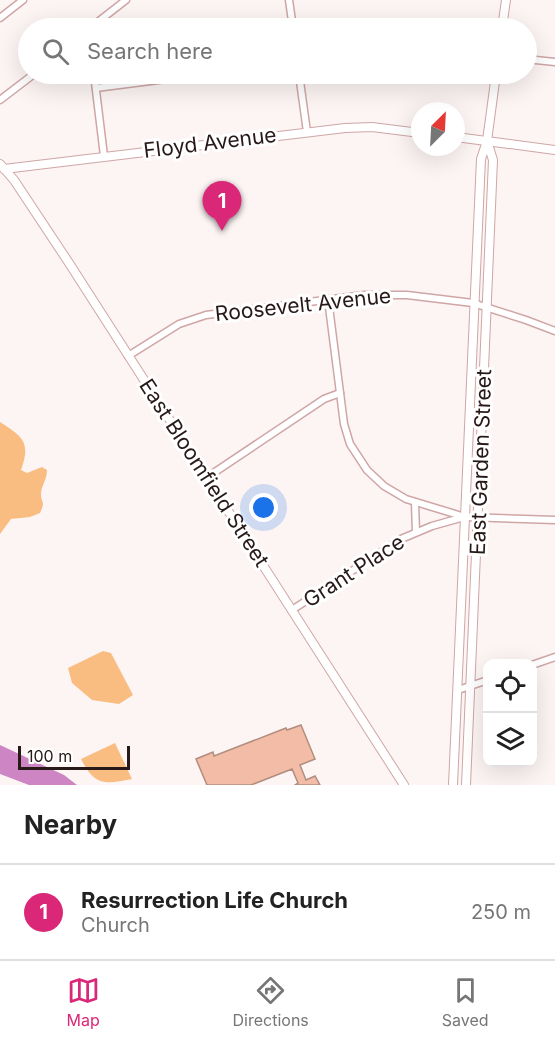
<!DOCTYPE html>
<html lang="en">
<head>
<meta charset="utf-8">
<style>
  :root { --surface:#fff; --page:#f6f6f6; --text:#222; --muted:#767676; --line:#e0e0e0; --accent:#db2777 }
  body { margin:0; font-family:Inter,sans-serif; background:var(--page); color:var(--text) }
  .controls { position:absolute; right:18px; bottom:18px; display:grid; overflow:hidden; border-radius:12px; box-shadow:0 6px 24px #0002 }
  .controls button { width:54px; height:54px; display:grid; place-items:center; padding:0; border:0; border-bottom:2px solid var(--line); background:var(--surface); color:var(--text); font:30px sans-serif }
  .compass { position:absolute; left:411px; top:102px; width:54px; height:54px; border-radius:50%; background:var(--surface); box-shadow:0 6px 24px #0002; rotate:24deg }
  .scale { position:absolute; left:18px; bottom:15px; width:112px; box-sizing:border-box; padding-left:6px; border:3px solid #281919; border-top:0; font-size:16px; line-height:21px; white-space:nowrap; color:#281919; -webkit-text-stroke:4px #fff; paint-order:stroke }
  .you { position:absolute; left:264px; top:508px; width:21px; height:21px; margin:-15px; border:4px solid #fff; border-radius:50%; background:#1a73e8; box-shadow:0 0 0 9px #1a73e833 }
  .badge { display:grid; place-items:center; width:39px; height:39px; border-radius:50%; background:var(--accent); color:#fff; font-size:20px; font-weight:700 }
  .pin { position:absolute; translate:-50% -50px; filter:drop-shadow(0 2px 3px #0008) }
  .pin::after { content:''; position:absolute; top:32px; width:21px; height:18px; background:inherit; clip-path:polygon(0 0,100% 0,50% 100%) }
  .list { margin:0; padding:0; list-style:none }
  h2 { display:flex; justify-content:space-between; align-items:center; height:78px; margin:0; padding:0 24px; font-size:26px }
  h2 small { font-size:20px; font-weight:400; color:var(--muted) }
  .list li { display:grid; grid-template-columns:39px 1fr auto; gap:18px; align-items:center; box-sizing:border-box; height:96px; padding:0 24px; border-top:2px solid var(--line) }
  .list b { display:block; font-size:22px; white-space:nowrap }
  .list p { margin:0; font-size:20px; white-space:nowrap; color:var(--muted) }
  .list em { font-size:20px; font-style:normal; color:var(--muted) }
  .icon { flex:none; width:33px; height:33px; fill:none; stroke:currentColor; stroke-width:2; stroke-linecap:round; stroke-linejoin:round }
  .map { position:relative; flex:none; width:555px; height:785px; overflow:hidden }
  .search { position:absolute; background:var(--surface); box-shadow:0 6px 24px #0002; left:18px; right:18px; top:18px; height:66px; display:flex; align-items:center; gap:15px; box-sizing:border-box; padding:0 21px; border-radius:33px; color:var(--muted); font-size:22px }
  .sheet { height:174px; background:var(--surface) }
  nav { display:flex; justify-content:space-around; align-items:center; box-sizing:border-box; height:84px; border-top:2px solid var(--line); background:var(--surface); font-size:16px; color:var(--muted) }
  nav a { display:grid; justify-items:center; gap:3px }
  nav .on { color:var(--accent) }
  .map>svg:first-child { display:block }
  .green { fill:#f9bd81 }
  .water { fill:#cd85c3 }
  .building { fill:#f3bca6; stroke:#b18d7f; stroke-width:1.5 }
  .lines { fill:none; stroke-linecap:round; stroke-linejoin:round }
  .minor-casing { stroke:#cfa6a5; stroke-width:9 }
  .tertiary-casing { stroke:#cfa6a5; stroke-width:10 }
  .minor { stroke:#fff; stroke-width:6 }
  .tertiary { stroke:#fff; stroke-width:8 }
  .labels { text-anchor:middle; stroke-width:6; stroke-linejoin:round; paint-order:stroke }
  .street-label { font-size:21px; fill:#281919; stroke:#fff }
</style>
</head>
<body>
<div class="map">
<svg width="555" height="785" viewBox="0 0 555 785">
  <rect width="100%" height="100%" fill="#fdf4f4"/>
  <g class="green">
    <path d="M0 422C23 437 31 442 21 470L27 473 42 467 47 470C47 480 41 486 41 494 41 504 46 500 40 513L30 517 11 519 0 534Z"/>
    <polygon points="103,651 111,653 133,695 119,704 92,700 72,683 68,668"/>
    <path d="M115 743 132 779C103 785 94 785 81 759Z"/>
  </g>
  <polygon class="water" points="0,745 64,775 77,785 29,785 0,774"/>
  <polygon class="building" points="301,725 315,759 300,765 306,780 315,776 320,785 295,785 298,783 292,769 251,785 207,785 196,759 213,752 214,756 286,728 287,730"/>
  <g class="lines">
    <defs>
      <g id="minor">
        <polyline points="289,0 293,28"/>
        <polyline points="0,18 23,0"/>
        <polyline points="90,28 126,0"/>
        <polyline points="526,59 555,62"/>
        <polyline points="94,74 104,156"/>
        <polyline points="299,74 307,132"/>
        <polyline points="96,88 205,74"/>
        <polyline points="0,100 34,74"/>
        <polyline points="328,299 344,424 350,444 367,470 384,486 406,499 465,517 555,520"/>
        <polyline points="128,356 179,324 206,315 364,295 407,295 473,303 526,320 555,331"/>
        <polyline points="206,478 324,399 340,393"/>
        <polyline points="415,503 416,532"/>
        <polyline points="292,610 401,539 432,526 464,517"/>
        <polyline points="532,665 555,657"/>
        <polyline points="458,690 488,680"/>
      </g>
      <g id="tertiary">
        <polyline points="502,28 506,0"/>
        <polyline points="456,137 555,150"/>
        <polyline points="0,164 14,180 69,263 404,785"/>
        <polyline points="4,169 345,128 372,127 420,133"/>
        <polyline points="453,785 481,159 487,141 496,74"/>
        <polyline points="466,785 493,160 487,141"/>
      </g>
    </defs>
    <use href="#minor" class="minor-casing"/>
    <use href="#tertiary" class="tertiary-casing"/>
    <use href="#minor" class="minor"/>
    <use href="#tertiary" class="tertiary"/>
  </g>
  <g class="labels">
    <g class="street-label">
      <text transform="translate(210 143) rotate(-7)" y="7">Floyd Avenue</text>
      <text transform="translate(303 305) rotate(-6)" y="7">Roosevelt Avenue</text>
      <text transform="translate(481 462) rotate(-88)" y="7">East Garden Street</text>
      <text transform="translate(204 473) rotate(57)" y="7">East Bloomfield Street</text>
      <text transform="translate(354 571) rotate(-33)" y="7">Grant Place</text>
    </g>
  </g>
</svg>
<div class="controls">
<button><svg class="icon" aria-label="locate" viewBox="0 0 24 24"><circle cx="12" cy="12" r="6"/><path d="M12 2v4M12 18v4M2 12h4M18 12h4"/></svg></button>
<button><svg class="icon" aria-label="layers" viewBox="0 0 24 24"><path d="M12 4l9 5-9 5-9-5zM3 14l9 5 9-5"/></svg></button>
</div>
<svg class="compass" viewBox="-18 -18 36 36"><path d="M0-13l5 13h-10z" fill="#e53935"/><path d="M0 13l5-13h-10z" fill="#767676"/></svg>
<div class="scale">100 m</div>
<div class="you"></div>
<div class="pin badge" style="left:222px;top:231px">1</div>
<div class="search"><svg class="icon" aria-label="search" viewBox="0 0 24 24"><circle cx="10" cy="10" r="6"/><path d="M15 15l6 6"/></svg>Search here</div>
</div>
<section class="sheet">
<h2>Nearby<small></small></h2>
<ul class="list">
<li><span class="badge">1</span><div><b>Resurrection Life Church</b><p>Church</p></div><em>250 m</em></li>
</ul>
</section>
<nav>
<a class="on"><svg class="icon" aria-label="map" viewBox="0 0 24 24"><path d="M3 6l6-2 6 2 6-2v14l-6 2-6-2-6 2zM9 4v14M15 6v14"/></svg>Map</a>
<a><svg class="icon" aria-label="directions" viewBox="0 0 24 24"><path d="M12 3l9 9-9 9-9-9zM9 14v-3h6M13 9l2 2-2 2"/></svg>Directions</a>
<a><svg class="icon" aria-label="saved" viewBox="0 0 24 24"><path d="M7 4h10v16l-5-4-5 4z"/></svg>Saved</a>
</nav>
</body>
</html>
